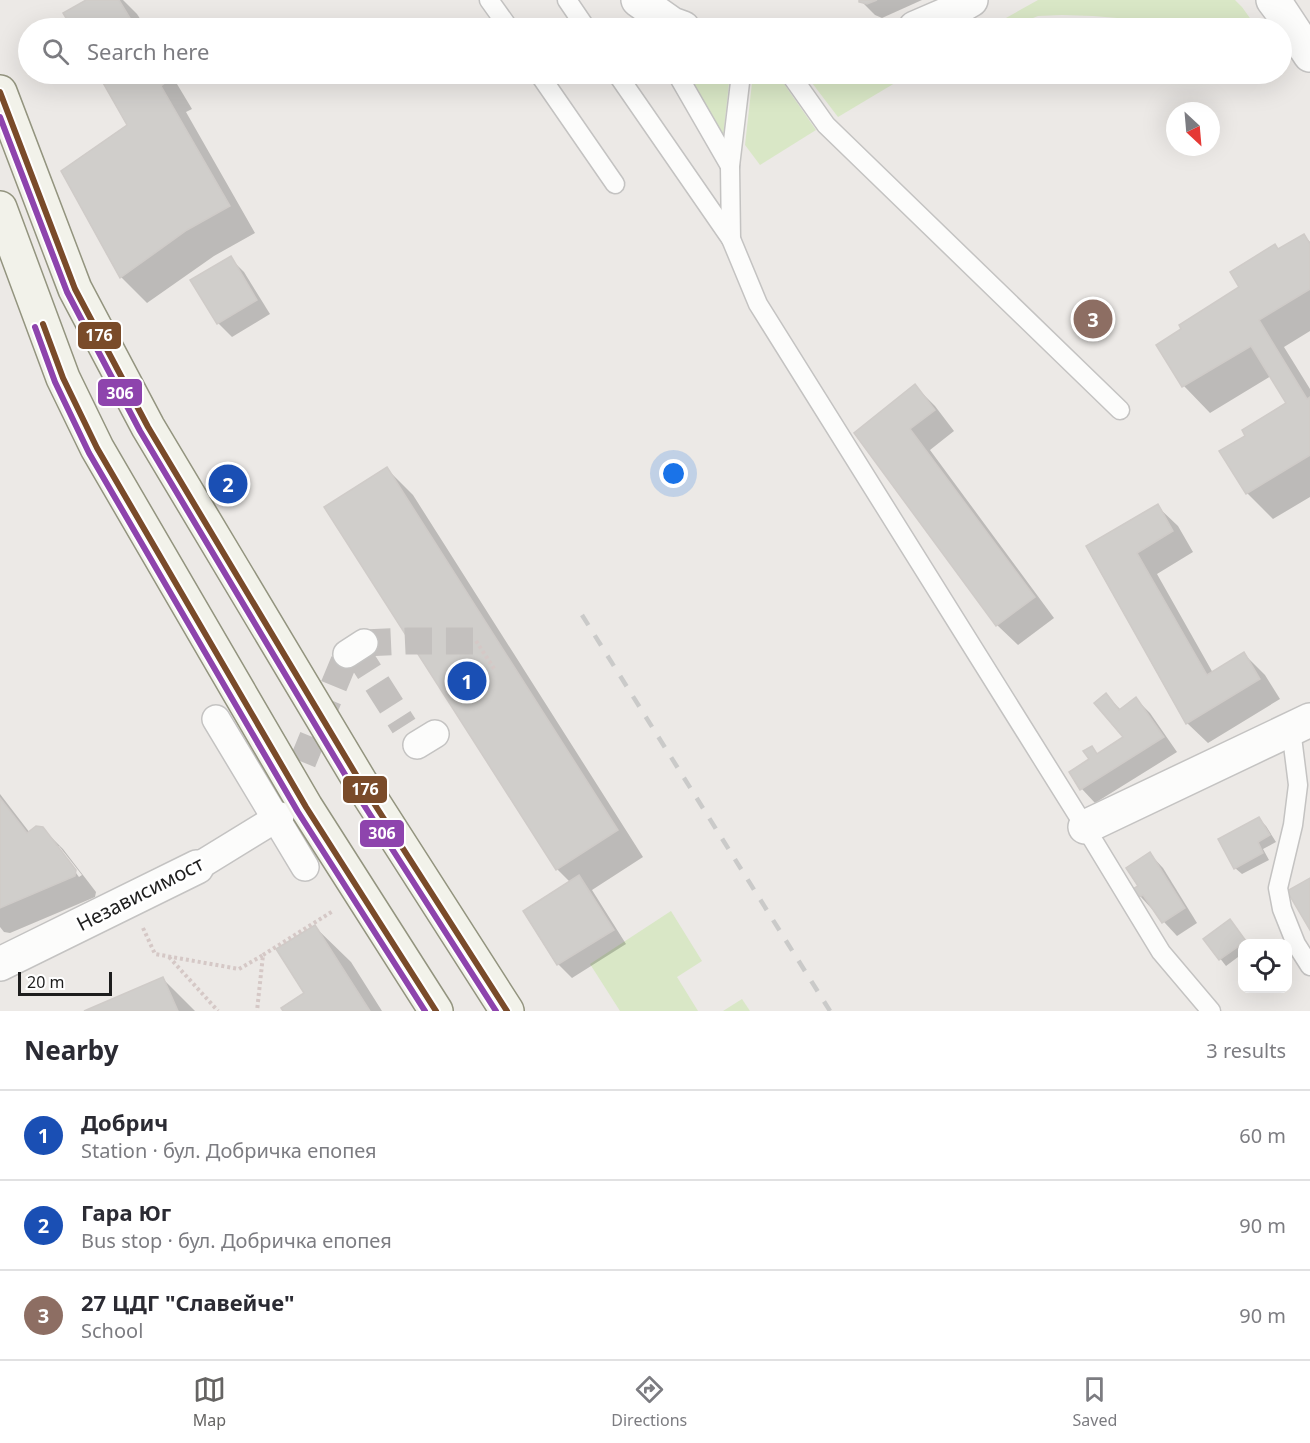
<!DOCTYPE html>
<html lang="en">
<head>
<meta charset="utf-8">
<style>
  :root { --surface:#fff; --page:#f7f7f7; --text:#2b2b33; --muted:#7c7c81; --line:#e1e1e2; --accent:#656463 }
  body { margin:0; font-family:"Noto Sans",sans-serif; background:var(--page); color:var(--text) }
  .controls { position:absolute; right:18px; bottom:18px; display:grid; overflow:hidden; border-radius:12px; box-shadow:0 6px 24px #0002 }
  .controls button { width:54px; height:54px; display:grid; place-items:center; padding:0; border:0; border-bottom:2px solid var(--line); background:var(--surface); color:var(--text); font:30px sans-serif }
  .compass { position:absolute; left:1166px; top:102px; width:54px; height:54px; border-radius:50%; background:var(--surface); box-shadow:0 6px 24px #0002; rotate:154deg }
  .scale { position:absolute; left:18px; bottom:15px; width:94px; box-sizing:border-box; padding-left:6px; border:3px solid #1d1d1d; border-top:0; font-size:16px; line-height:21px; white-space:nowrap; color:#1d1d1d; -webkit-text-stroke:4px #fff; paint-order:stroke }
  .you { position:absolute; left:674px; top:474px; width:21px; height:21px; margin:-15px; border:4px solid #fff; border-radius:50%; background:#1a73e8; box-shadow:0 0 0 9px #1a73e833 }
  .badge { display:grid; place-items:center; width:39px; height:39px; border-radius:50%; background:var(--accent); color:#fff; font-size:20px; font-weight:700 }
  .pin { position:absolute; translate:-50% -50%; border:3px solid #fff; box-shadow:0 2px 6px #0006 }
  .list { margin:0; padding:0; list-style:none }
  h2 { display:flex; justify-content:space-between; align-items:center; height:78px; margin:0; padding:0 24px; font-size:26px }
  h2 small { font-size:20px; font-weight:400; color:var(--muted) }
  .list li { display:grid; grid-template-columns:39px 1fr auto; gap:18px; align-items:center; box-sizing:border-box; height:90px; padding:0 24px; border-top:2px solid var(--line) }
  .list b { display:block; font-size:22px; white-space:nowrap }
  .list p { margin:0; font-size:20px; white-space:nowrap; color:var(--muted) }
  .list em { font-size:20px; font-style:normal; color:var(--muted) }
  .icon { flex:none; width:33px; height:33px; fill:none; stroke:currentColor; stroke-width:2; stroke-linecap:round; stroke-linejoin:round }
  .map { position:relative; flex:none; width:1310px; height:1011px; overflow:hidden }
  .search { position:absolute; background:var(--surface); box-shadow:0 6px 24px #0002; left:18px; right:18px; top:18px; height:66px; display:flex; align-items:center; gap:15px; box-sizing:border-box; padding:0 21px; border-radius:33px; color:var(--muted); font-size:22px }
  .sheet { height:348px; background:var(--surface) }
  nav { display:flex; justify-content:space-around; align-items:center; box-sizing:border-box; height:84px; border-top:2px solid var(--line); background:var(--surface); font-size:16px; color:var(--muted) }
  nav a { display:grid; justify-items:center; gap:3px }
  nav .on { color:var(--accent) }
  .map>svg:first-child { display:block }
  .grass { fill:#d9e7c6 }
  .shadow { fill:#0003; fill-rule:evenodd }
  .building { fill:#d0cecb; stroke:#cfcbc8; stroke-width:1.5 }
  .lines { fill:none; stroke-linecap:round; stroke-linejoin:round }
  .pedestrian-tunnel { stroke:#c3c0be; stroke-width:27; stroke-dasharray:27 14; stroke-linecap:butt }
  .service-casing { stroke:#c4c3c2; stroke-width:21 }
  .pedestrian-casing { stroke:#c4c3c2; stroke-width:30 }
  .minor-casing { stroke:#c4c3c2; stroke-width:36 }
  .secondary-casing { stroke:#93947f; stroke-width:36 }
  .path { stroke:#d5c8c6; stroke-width:4; stroke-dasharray:3 3; stroke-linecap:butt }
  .service { stroke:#fcfcfb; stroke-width:18 }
  .pedestrian { stroke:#fcfcfb; stroke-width:27 }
  .minor { stroke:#fcfcfb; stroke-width:33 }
  .secondary { stroke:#f2f2ea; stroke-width:33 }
  .rail { stroke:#cacac9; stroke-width:4.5; stroke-dasharray:12 12; stroke-linecap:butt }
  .bus-1-casing { stroke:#fff; stroke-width:10 }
  .bus-2-casing { stroke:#fff; stroke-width:10 }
  .bus-1 { stroke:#7a4b2a; stroke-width:6 }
  .bus-2 { stroke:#8e44ad; stroke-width:6 }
  .labels { text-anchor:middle; stroke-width:6; stroke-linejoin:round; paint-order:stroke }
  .street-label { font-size:20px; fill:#1d1d1d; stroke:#fff }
  .line-badge { stroke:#fff; stroke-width:2 }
  .badge-label { font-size:16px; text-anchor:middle; font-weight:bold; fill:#fff }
</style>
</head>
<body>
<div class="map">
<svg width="1310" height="1011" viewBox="0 0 1310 1011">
  <rect width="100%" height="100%" fill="#ece9e6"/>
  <g class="grass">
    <polygon points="1038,0 1235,0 1242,7 1257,28 1167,28 1117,18 1093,16 1062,15 1038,16 1009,28 988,28"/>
    <polygon points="687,74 730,74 723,138"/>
    <polygon points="753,74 780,78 816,130 760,165 745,145"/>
    <polygon points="848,74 910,74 838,117 809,79"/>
    <polygon points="671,911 702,961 677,977 698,1011 620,1011 590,964"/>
    <polygon points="742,999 750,1011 723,1011"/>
  </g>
  <g class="shadow">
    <polygon points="89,0 123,0 137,14 146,28 74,28 65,14"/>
    <polygon points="860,0 922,0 882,18 875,15"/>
    <polygon points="99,74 171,74 192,109 186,112 255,233 214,256 147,303 121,277 129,125"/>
    <polygon points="1304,235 1310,242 1310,331 1284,347 1310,389 1310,497 1273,519 1247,493 1247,436 1288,404 1271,376 1210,413 1184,386 1158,345 1241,288 1279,250"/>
    <polygon points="230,258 244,272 270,314 232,337 218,323"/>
    <polygon points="915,386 935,406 954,431 930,450 1054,618 1018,645 997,625 856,433"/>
    <polygon points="387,469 413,495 643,857 592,890 626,944 572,978 558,964 570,882 557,869"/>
    <polygon points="1157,506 1178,526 1193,552 1157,574 1213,673 1244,654 1265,675 1280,699 1208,743 1187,723 1088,547"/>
    <polygon points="1106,695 1121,710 1136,699 1150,713 1177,752 1095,803 1082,789 1091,760 1091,748 1098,755 1125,738"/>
    <path d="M0 794 30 833 42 828 63 849 96 892 95 897 10 933 4 932 0 927ZM56 846H59L82 875 79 877Z"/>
    <polygon points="1259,819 1266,826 1276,842 1263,849 1269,860 1242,874 1235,868"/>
    <polygon points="1150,854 1163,868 1197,923 1177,936 1140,896 1140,886"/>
    <polygon points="1230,921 1248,944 1242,944 1242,954 1226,966 1205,939"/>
    <polygon points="315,927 351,962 382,1011 284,1011 306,994"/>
    <polygon points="163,979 195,1011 88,1011"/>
  </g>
  <g class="building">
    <polygon points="86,0 119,0 136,28 72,28 63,13"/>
    <polygon points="859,0 877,0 867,4 859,2"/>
    <polygon points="98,74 161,74 166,82 161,86 230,206 187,230 120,278 61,171 127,125"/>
    <polygon points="1304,234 1310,244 1310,289 1259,320 1307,399 1310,397 1310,455 1246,494 1219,451 1245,436 1242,430 1286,403 1251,346 1182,387 1156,345 1181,329 1179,325 1239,287 1230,272 1275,244 1278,249"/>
    <polygon points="231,256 257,300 217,324 190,280"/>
    <polygon points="915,384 935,410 910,429 1035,597 996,626 854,433"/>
    <polygon points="387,467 618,830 556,870 324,507"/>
    <polygon points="1158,504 1173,531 1137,553 1207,675 1244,652 1260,679 1186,724 1086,546"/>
    <polygon points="1106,693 1119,710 1136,697 1164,737 1080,790 1069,772 1089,759 1083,751 1092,746 1097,754 1123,737 1094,703"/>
    <polygon points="0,798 27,833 36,826 43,827 76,870 75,876 0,908"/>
    <polygon points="1259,817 1270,835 1258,842 1263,853 1234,869 1218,839"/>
    <polygon points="1150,852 1185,908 1162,923 1143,895 1139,897 1133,889 1138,886 1126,868"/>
    <polygon points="579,875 614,930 557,965 523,911"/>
    <polygon points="1310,878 1310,930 1287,891"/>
    <polygon points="1230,919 1246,941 1219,960 1203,939"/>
    <polygon points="315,925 370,1011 283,1011 281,1008 304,993 276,949"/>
    <polygon points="163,977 178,1011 84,1011"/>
  </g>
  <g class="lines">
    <g class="pedestrian-tunnel">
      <polyline points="364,643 408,641 476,641"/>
      <polyline points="355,649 404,726"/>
      <polyline points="287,800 347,654"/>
    </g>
    <defs>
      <g id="service">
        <polyline points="489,0 509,28"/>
        <polyline points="567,0 586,28"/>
        <polyline points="539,74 615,184"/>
        <polyline points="617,74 731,239"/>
        <polyline points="677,74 730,166"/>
        <polyline points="741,74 730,166 731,239 758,304 1085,827 1161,952 1211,1011"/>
        <polyline points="790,74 826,125 1120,410"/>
        <polyline points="1291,729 1298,785 1293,825 1278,888 1282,909 1296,944 1310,966"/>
      </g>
      <g id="pedestrian">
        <polyline points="347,654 364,643"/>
        <polyline points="216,719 305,867"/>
        <polyline points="417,745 435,734"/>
        <polyline points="197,867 280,816"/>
      </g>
      <g id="minor">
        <polyline points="638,0 672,24 683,28"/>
        <polyline points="1273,0 1279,8 1310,55"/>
        <polyline points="915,28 945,15 971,0"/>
        <polyline points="1085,827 1310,720"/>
        <polyline points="0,964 197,867"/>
      </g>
      <g id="secondary">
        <polyline points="0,92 75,289 148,427 361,783 507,1011"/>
        <polyline points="0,208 63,378 97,448 306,807 436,1011"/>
      </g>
    </defs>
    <use href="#service" class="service-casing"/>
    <use href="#pedestrian" class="pedestrian-casing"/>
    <use href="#minor" class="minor-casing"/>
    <use href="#secondary" class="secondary-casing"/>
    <g class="path">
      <polyline points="476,641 495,670"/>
      <polyline points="143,928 155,954 239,969 263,955 257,1011"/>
      <polyline points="263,955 333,911"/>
      <polyline points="169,957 218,1011"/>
    </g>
    <use href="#service" class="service"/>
    <use href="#pedestrian" class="pedestrian"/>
    <use href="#minor" class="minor"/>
    <use href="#secondary" class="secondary"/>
    <polyline class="rail" points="582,615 830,1011"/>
    <defs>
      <g id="bus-1">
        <polyline points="0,92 75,289 148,427 361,783 507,1011"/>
        <polyline points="43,324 63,378 97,448 306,807 436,1011"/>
      </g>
      <g id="bus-2">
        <polyline points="0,117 67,292 140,431 353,788 496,1011"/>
        <polyline points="35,327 55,382 89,453 298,812 425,1011"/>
      </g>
    </defs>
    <use href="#bus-1" class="bus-1-casing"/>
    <use href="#bus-2" class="bus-2-casing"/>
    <use href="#bus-1" class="bus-1"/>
    <use href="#bus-2" class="bus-2"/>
  </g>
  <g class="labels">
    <g class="street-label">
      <text transform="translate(140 894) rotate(-27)" y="7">Независимост</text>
    </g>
  </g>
  <g class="line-badge">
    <rect x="77" y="321" width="45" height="29" rx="6" fill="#7a4b2a"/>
    <rect x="97" y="378" width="46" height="29" rx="6" fill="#8e44ad"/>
    <rect x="342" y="775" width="46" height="29" rx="6" fill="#7a4b2a"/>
    <rect x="359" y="819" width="46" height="29" rx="6" fill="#8e44ad"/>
  </g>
  <g class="badge-label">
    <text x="99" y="341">176</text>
    <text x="120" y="399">306</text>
    <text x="365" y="795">176</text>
    <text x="382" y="839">306</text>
  </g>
</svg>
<div class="controls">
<button><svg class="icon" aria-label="locate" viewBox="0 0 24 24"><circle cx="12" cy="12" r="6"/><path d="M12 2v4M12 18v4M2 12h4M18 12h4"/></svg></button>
</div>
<svg class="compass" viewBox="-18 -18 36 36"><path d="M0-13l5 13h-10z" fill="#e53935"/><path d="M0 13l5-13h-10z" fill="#7c7c81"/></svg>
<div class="scale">20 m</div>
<div class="you"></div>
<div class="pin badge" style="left:467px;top:681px;background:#1a4fb4">1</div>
<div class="pin badge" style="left:228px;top:484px;background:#1a4fb4">2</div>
<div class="pin badge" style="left:1093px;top:319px;background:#8d6e63">3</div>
<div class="search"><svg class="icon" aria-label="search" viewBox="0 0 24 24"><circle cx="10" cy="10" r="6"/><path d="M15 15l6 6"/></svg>Search here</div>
</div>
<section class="sheet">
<h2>Nearby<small>3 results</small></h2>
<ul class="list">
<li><span class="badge" style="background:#1a4fb4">1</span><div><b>Добрич</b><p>Station · бул. Добричка епопея</p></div><em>60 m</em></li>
<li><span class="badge" style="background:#1a4fb4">2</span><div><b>Гара Юг</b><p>Bus stop · бул. Добричка епопея</p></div><em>90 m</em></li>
<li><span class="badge" style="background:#8d6e63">3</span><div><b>27 ЦДГ &quot;Славейче&quot;</b><p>School</p></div><em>90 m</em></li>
</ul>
</section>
<nav>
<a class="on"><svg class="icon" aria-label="map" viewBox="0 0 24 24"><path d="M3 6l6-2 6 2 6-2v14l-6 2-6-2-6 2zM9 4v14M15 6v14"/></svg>Map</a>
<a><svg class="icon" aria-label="directions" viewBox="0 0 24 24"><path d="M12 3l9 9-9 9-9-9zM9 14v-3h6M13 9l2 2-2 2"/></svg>Directions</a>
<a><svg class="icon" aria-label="saved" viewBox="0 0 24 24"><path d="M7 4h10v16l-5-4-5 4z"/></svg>Saved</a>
</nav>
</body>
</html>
